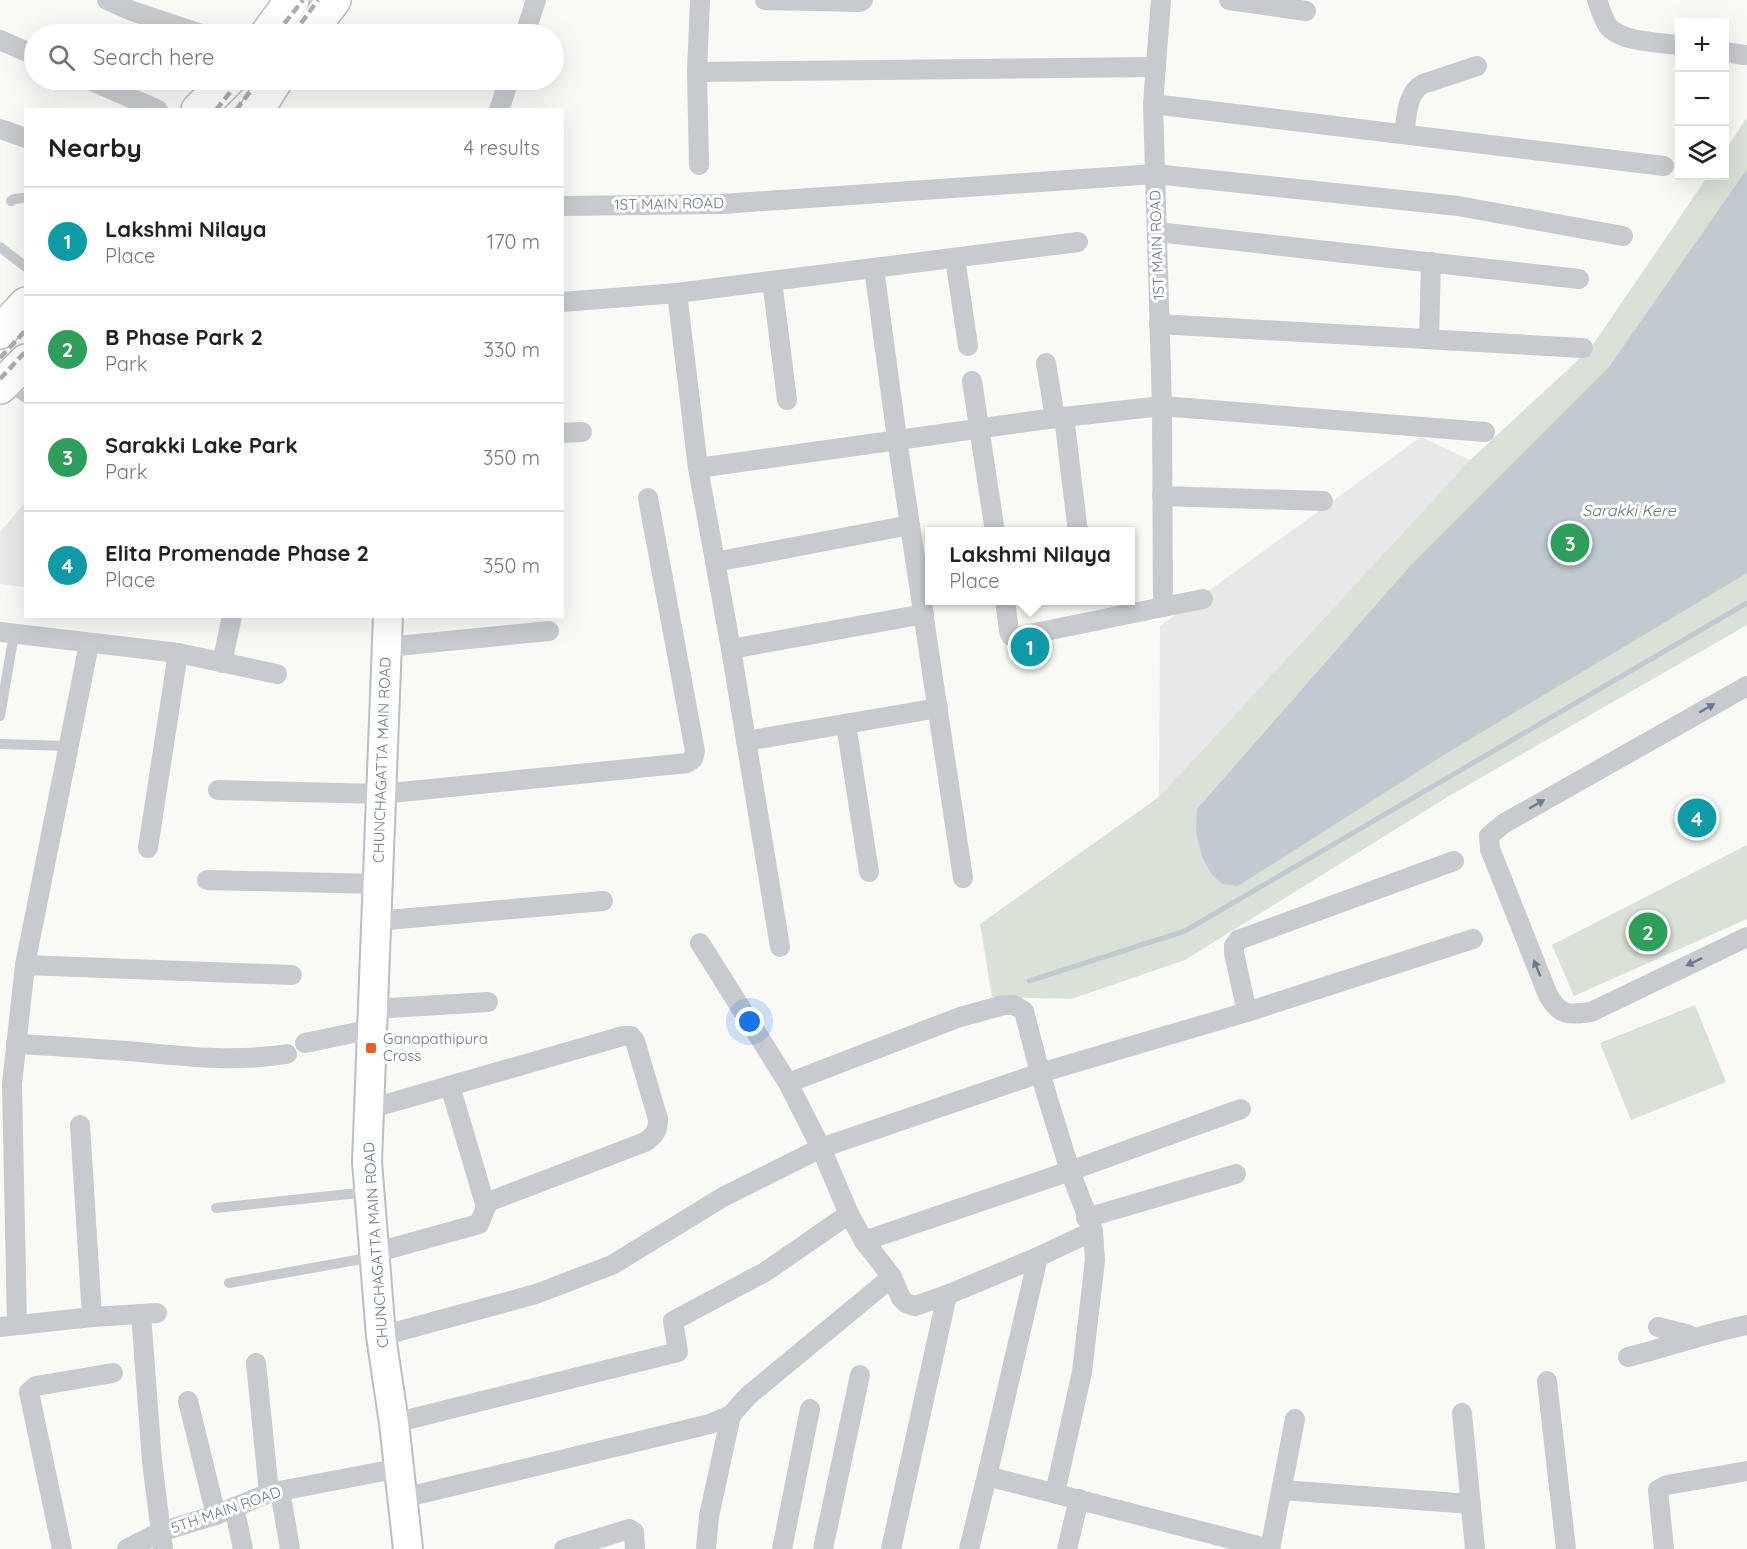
<!DOCTYPE html>
<html lang="en">
<head>
<meta charset="utf-8">
<style>
  :root { --surface:#fff; --page:#f2f2f2; --text:#222; --muted:#767676; --line:#e0e0e0; --accent:#db2777 }
  body { margin:0; font-family:Quicksand,sans-serif; background:var(--page); color:var(--text) }
  .controls { position:absolute; right:18px; top:18px; display:grid; overflow:hidden; border-radius:0px; box-shadow:0 6px 24px #0002 }
  .controls button { width:54px; height:54px; display:grid; place-items:center; padding:0; border:0; border-bottom:2px solid var(--line); background:var(--surface); color:var(--text); font:30px sans-serif }
  .you { position:absolute; left:750px; top:1022px; width:21px; height:21px; margin:-15px; border:4px solid #fff; border-radius:50%; background:#1a73e8; box-shadow:0 0 0 9px #1a73e833 }
  .badge { display:grid; place-items:center; width:39px; height:39px; border-radius:50%; background:var(--accent); color:#fff; font-size:20px; font-weight:700 }
  .pin { position:absolute; translate:-50% -50%; border:3px solid #fff; box-shadow:0 2px 6px #0006 }
  .popup { position:absolute; left:925px; top:527px; width:210px; height:78px; box-sizing:border-box; display:grid; place-content:center; border-radius:0px; background:var(--surface); filter:drop-shadow(0 2px 4px #0005); font-size:20px; white-space:nowrap; color:var(--muted) }
  .popup b { font-size:22px; color:var(--text) }
  .popup::after { content:''; position:absolute; left:50%; top:100%; margin-left:-12px; border:12px solid transparent; border-top-color:var(--surface) }
  .list { margin:0; padding:0; list-style:none }
  h2 { display:flex; justify-content:space-between; align-items:center; height:78px; margin:0; padding:0 24px; font-size:26px }
  h2 small { font-size:20px; font-weight:400; color:var(--muted) }
  .list li { display:grid; grid-template-columns:39px 1fr auto; gap:18px; align-items:center; box-sizing:border-box; height:108px; padding:0 24px; border-top:2px solid var(--line) }
  .list b { display:block; font-size:22px; white-space:nowrap }
  .list p { margin:0; font-size:20px; white-space:nowrap; color:var(--muted) }
  .list em { font-size:20px; font-style:normal; color:var(--muted) }
  .icon { flex:none; width:33px; height:33px; fill:none; stroke:currentColor; stroke-width:2; stroke-linecap:round; stroke-linejoin:round }
  .map { position:relative; flex:none; width:1747px; height:1549px; overflow:hidden }
  .search { position:absolute; background:var(--surface); box-shadow:0 6px 24px #0002; left:24px; top:24px; width:540px; height:66px; display:flex; align-items:center; gap:15px; box-sizing:border-box; padding:0 21px; border-radius:33px; color:var(--muted); font-size:22px }
  .panel { position:absolute; background:var(--surface); box-shadow:0 6px 24px #0002; left:24px; top:108px; width:540px; height:510px; border-radius:0px }
  .map>svg:first-child { display:block }
  .built { fill:#e7e8e7 }
  .green { fill:#dae1d7 }
  .water { fill:#c1cad0 }
  .lines { fill:none; stroke-linecap:round; stroke-linejoin:round }
  .stream { stroke:#c1cad0; stroke-width:5 }
  .secondary-casing { stroke:#b9bec3; stroke-width:32 }
  .highway-casing { stroke:#bbbec2; stroke-width:36 }
  .lane { stroke:#c7cace; stroke-width:10 }
  .street { stroke:#c7cace; stroke-width:20 }
  .secondary { stroke:#fff; stroke-width:28 }
  .highway { stroke:#fff; stroke-width:33 }
  .rail { stroke:#a9aeb5; stroke-width:4.5; stroke-dasharray:9 4.5; stroke-linecap:butt }
  .oneway { fill:#6c7b8c }
  .poi-dot { fill:#eb5e24; stroke:#fff; stroke-width:2 }
  .labels { text-anchor:middle; stroke-width:6; stroke-linejoin:round; paint-order:stroke }
  .street-label { font-size:15px; fill:#677789; stroke:#fff }
  .poi-label { font-size:15px; fill:#677789; stroke:#fff; text-anchor:start }
  .water-label { font-size:16px; font-style:italic; fill:#637983; stroke:#fff }
</style>
</head>
<body>
<div class="map">
<svg width="1747" height="1549" viewBox="0 0 1747 1549">
  <rect width="100%" height="100%" fill="#f9f9f6"/>
  <g class="built">
    <polygon points="1421,437 1470,460 1159,797 1160,626"/>
    <polygon points="25,503 25,587 0,584 0,532"/>
  </g>
  <g class="green">
    <polygon points="1747,117 1747,625 1449,796 1185,960 1071,999 992,997 980,924 1159,797 1470,460 1590,349 1708,176 1724,176 1725,151"/>
    <polygon points="1747,845 1747,919 1574,996 1552,945"/>
    <polygon points="1695,1005 1726,1082 1631,1120 1600,1043"/>
  </g>
  <polygon class="water" points="1747,169 1747,573 1447,753 1238,886 1222,884 1212,875 1202,857 1196,832 1197,809 1411,565 1609,367"/>
  <g class="lines">
    <polyline class="stream" points="1029,981 1185,931 1747,603"/>
    <defs>
      <polyline id="secondary" points="388,616 367,1162 381,1336 394,1423 408,1549"/>
      <g id="highway">
        <polyline points="267,34 292,0"/>
        <polyline points="308,34 334,0"/>
        <polyline points="198,110 228,80"/>
        <polyline points="257,110 276,80"/>
        <polyline points="0,332 26,304"/>
        <polyline points="0,387 26,361"/>
      </g>
    </defs>
    <use href="#secondary" class="secondary-casing"/>
    <use href="#highway" class="highway-casing"/>
    <g class="lane">
      <polyline points="428,31 437,34"/>
      <polyline points="11,201 14,199 26,198"/>
      <polyline points="0,247 26,267"/>
      <polyline points="6,385 26,398"/>
      <polyline points="0,716 14,634"/>
      <polyline points="0,744 69,746"/>
      <polyline points="216,1208 368,1192"/>
      <polyline points="229,1283 373,1257"/>
    </g>
    <g class="street">
      <polyline points="107,0 132,11 201,34"/>
      <polyline points="765,0 860,2 863,0"/>
      <polyline points="1161,0 1153,104 1162,406 1163,607 1203,599"/>
      <polyline points="1229,0 1306,11"/>
      <path d="M1597 0C1600 8 1603 19 1608 26 1620 42 1661 43 1680 45"/>
      <polyline points="525,34 536,0"/>
      <polyline points="0,40 34,55"/>
      <polyline points="1724,52 1745,55"/>
      <polyline points="697,72 1156,67"/>
      <polyline points="90,80 158,110"/>
      <polyline points="1153,104 1664,166"/>
      <polyline points="499,110 509,80"/>
      <polyline points="0,129 26,138"/>
      <path d="M1404 134C1407 117 1406 93 1423 84L1477 66"/>
      <polyline points="699,165 697,72 700,0"/>
      <polyline points="562,206 722,204 1155,174 1458,206 1623,236"/>
      <polyline points="1157,232 1579,279"/>
      <polyline points="955,258 968,346"/>
      <polyline points="874,268 897,439 963,878"/>
      <polyline points="772,281 787,400"/>
      <polyline points="677,293 698,468 731,649 780,947"/>
      <polyline points="562,302 677,293 1078,242"/>
      <polyline points="1159,324 1583,348"/>
      <polyline points="1429,339 1431,262"/>
      <polyline points="1046,363 1055,418"/>
      <polyline points="972,381 995,532"/>
      <polyline points="1064,417 1078,532"/>
      <polyline points="562,433 582,432"/>
      <polyline points="698,468 1055,418 1162,406 1485,432"/>
      <polyline points="1162,496 1323,501"/>
      <polyline points="715,562 910,525"/>
      <polyline points="1005,600 1009,631 1011,636 1016,637 1163,607"/>
      <polyline points="0,632 178,653 277,674"/>
      <polyline points="387,647 549,631"/>
      <polyline points="731,649 924,614"/>
      <polyline points="222,663 232,616"/>
      <path d="M1747 686 1503 824 1489 836 1490 849 1548 995C1560 1016 1568 1015 1591 1012L1747 937"/>
      <polyline points="846,724 869,872"/>
      <polyline points="746,741 938,708"/>
      <polyline points="218,790 381,794 687,763 693,759 695,751 648,498"/>
      <polyline points="148,848 178,653"/>
      <polyline points="207,880 377,884"/>
      <polyline points="376,921 603,901"/>
      <polyline points="700,943 788,1083 821,1148 849,1214 864,1241 892,1277 901,1298 906,1303 915,1306 947,1295 1038,1257 1093,1231"/>
      <polyline points="25,965 89,644"/>
      <polyline points="373,1009 488,1002"/>
      <polyline points="1247,1012 1234,953 1234,946 1238,940 1454,861"/>
      <polyline points="305,1043 372,1029"/>
      <path d="M16 1044C58 1046 99 1049 140 1052 190 1057 237 1062 287 1054"/>
      <polyline points="788,1083 960,1017 1004,1005 1014,1005 1024,1011 1040,1073 1247,1012 1473,939"/>
      <polyline points="450,1086 486,1207"/>
      <path d="M369 1109 623 1036H631L635 1041 658 1119C658 1131 655 1135 645 1142L488 1202 479 1224 374 1253"/>
      <polyline points="1086,1218 1236,1174"/>
      <polyline points="864,1241 1070,1171 1241,1109"/>
      <polyline points="141,1314 152,1461 163,1549"/>
      <polyline points="92,1317 157,1313"/>
      <polyline points="17,1325 12,1084 25,965 292,975"/>
      <polyline points="0,1327 92,1317 80,1125"/>
      <polyline points="1658,1327 1686,1334 1695,1338"/>
      <polyline points="381,1336 536,1294 612,1265 723,1197 821,1148 1040,1073 1070,1171 1093,1231 1095,1260 1082,1372 1055,1493"/>
      <path d="M1628 1357C1668 1347 1706 1333 1747 1325"/>
      <polyline points="256,1363 269,1493"/>
      <polyline points="1547,1381 1566,1549"/>
      <polyline points="188,1401 216,1515"/>
      <polyline points="1462,1413 1475,1549"/>
      <polyline points="394,1423 678,1352 673,1321 765,1272 849,1214"/>
      <polyline points="987,1476 1038,1257"/>
      <polyline points="1282,1490 1471,1504"/>
      <polyline points="280,1491 290,1549"/>
      <polyline points="403,1498 710,1424 731,1415 749,1395 892,1277"/>
      <polyline points="234,1507 243,1549"/>
      <polyline points="62,1549 29,1392 36,1386 113,1373"/>
      <polyline points="127,1549 160,1532 216,1515 269,1493 400,1468"/>
      <polyline points="564,1549 629,1529 634,1532 635,1549"/>
      <polyline points="706,1549 709,1516 731,1415"/>
      <polyline points="782,1549 810,1409"/>
      <polyline points="823,1549 860,1375"/>
      <polyline points="891,1549 947,1295"/>
      <polyline points="969,1549 987,1476 1270,1549"/>
      <polyline points="1067,1549 1079,1499"/>
      <polyline points="1270,1549 1295,1419"/>
      <polyline points="1664,1549 1658,1490 1667,1485 1747,1471"/>
    </g>
    <use href="#secondary" class="secondary"/>
    <use href="#highway" class="highway"/>
    <g class="rail">
      <polyline points="276,34 303,0"/>
      <polyline points="293,34 318,0"/>
      <polyline points="216,110 240,80"/>
      <polyline points="236,110 259,80"/>
      <polyline points="0,358 26,330"/>
      <polyline points="0,379 26,351"/>
    </g>
  </g>
  <defs><path id="oneway-solid" d="M-6-.8H1V-3.2L6.5 0L1 3.2V.8H-6Z" transform="scale(1.5)"/></defs>
  <g class="oneway">
    <use href="#oneway-solid" transform="translate(1707 708) rotate(-30)"/>
    <use href="#oneway-solid" transform="translate(1537 804) rotate(-30)"/>
    <use href="#oneway-solid" transform="translate(1694 962) rotate(155)"/>
    <use href="#oneway-solid" transform="translate(1537 968) rotate(-112)"/>
  </g>
  <rect class="poi-dot" x="365" y="1042" width="12" height="12" rx="3"/>
  <g class="labels">
    <g class="street-label">
      <text transform="translate(669 204) rotate(-1)" y="5">1ST MAIN ROAD</text>
      <text transform="translate(1157 245) rotate(-92)" y="5">1ST MAIN ROAD</text>
      <text transform="translate(382 760) rotate(-88)" y="5">CHUNCHAGATTA MAIN ROAD</text>
      <text transform="translate(376 1245) rotate(-94)" y="5">CHUNCHAGATTA MAIN ROAD</text>
      <text transform="translate(226 1510) rotate(-19)" y="5">5TH MAIN ROAD</text>
    </g>
    <g class="poi-label">
      <text x="383" y="1044">Ganapathipura<tspan x="383" dy="17">Cross</tspan></text>
    </g>
    <g class="water-label">
      <text x="1629" y="516">Sarakki Kere</text>
    </g>
  </g>
</svg>
<div class="controls">
<button>+</button>
<button>−</button>
<button><svg class="icon" aria-label="layers" viewBox="0 0 24 24"><path d="M12 4l9 5-9 5-9-5zM3 14l9 5 9-5"/></svg></button>
</div>
<div class="you"></div>
<div class="pin badge" style="left:1030px;top:647px;background:#0f9aa8">1</div>
<div class="popup"><b>Lakshmi Nilaya</b>Place</div>
<div class="pin badge" style="left:1648px;top:932px;background:#2e9e5b">2</div>
<div class="pin badge" style="left:1570px;top:543px;background:#2e9e5b">3</div>
<div class="pin badge" style="left:1697px;top:818px;background:#0f9aa8">4</div>
<div class="search"><svg class="icon" aria-label="search" viewBox="0 0 24 24"><circle cx="10" cy="10" r="6"/><path d="M15 15l6 6"/></svg>Search here</div>
<section class="panel">
<h2>Nearby<small>4 results</small></h2>
<ul class="list">
<li><span class="badge" style="background:#0f9aa8">1</span><div><b>Lakshmi Nilaya</b><p>Place</p></div><em>170 m</em></li>
<li><span class="badge" style="background:#2e9e5b">2</span><div><b>B Phase Park 2</b><p>Park</p></div><em>330 m</em></li>
<li><span class="badge" style="background:#2e9e5b">3</span><div><b>Sarakki Lake Park</b><p>Park</p></div><em>350 m</em></li>
<li><span class="badge" style="background:#0f9aa8">4</span><div><b>Elita Promenade Phase 2</b><p>Place</p></div><em>350 m</em></li>
</ul>
</section>
</div>
</body>
</html>
